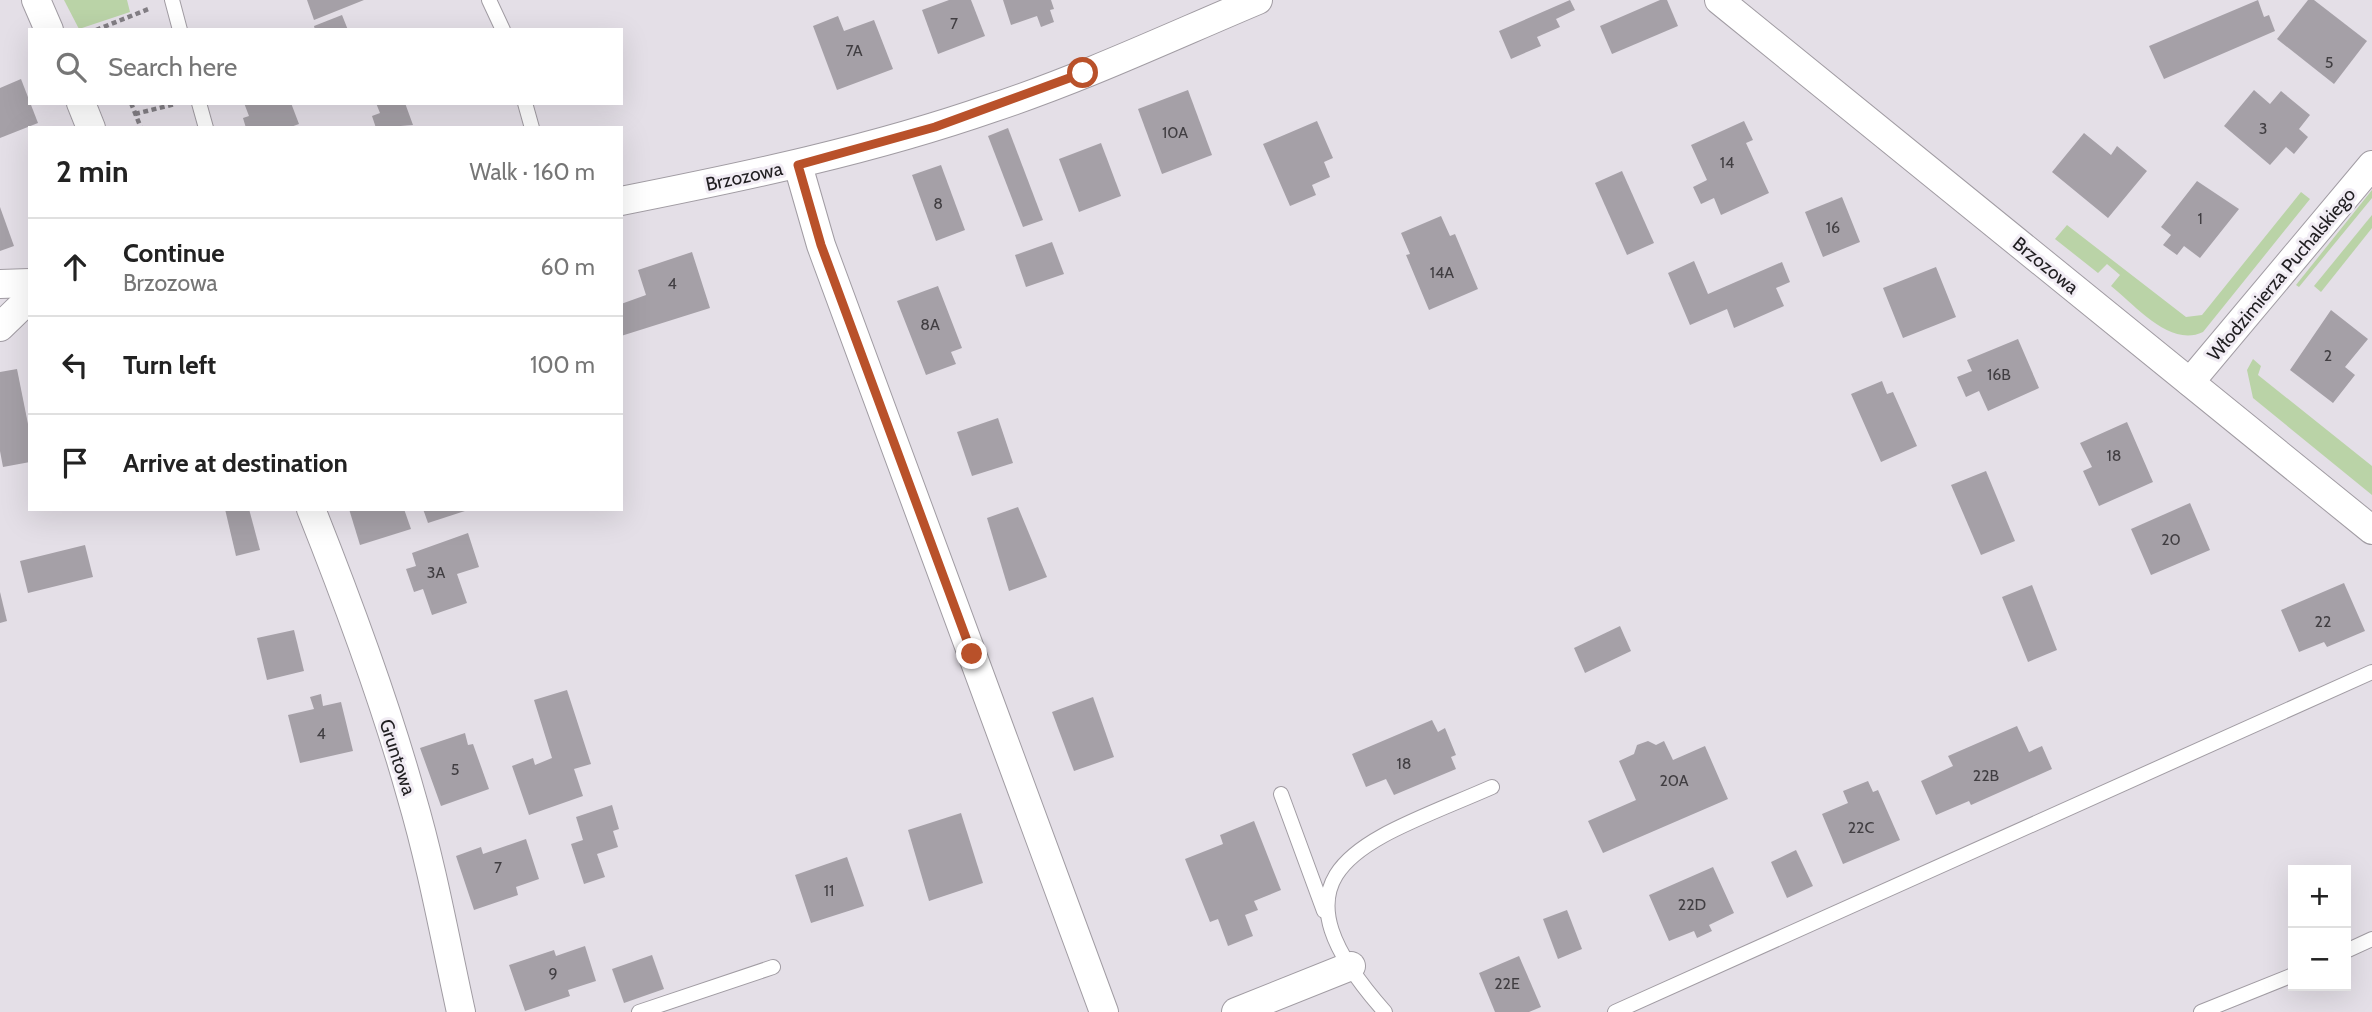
<!DOCTYPE html>
<html lang="en">
<head>
<meta charset="utf-8">
<style>
  :root { --surface:#fff; --page:#f2f2f2; --text:#222; --muted:#767676; --line:#e0e0e0 }
  body { margin:0; font-family:Cabin,sans-serif; background:var(--page); color:var(--text) }
  .controls { position:absolute; right:21px; bottom:21px; display:grid; overflow:hidden; border-radius:0px; box-shadow:0 7px 28px #0002 }
  .controls button { width:63px; height:63px; display:grid; place-items:center; padding:0; border:0; border-bottom:2px solid var(--line); background:var(--surface); color:var(--text); font:35px sans-serif }
  .stop { position:absolute; width:21px; height:21px; margin:-16px; border:5px solid #b9512a; border-radius:50%; background:#fff }
  .stop.end { background:#b9512a; border-color:#fff; box-shadow:0 2px 7px #0008 }
  .list { margin:0; padding:0; list-style:none }
  h2 { display:flex; justify-content:space-between; align-items:center; height:91px; margin:0; padding:0 28px; font-size:30px }
  h2 small { font-size:23px; font-weight:400; color:var(--muted) }
  .list li { display:grid; grid-template-columns:46px 1fr auto; gap:21px; align-items:center; box-sizing:border-box; height:98px; padding:0 28px; border-top:2px solid var(--line) }
  .list b { display:block; font-size:26px; white-space:nowrap }
  .list p { margin:0; font-size:23px; white-space:nowrap; color:var(--muted) }
  .list em { font-size:23px; font-style:normal; color:var(--muted) }
  .icon { flex:none; width:38px; height:38px; fill:none; stroke:currentColor; stroke-width:2; stroke-linecap:round; stroke-linejoin:round }
  .map { position:relative; flex:none; width:2372px; height:1012px; overflow:hidden }
  .search { position:absolute; background:var(--surface); box-shadow:0 7px 28px #0002; left:28px; top:28px; width:595px; height:77px; display:flex; align-items:center; gap:18px; box-sizing:border-box; padding:0 24px; border-radius:0px; color:var(--muted); font-size:26px }
  .panel { position:absolute; background:var(--surface); box-shadow:0 7px 28px #0002; left:28px; top:126px; width:595px; height:385px; border-radius:0px }
  .map>svg:first-child { display:block }
  .green { fill:#bad3a7 }
  .building { fill:#a5a0a7 }
  .lines { fill:none; stroke-linecap:round; stroke-linejoin:round }
  .lane-casing { stroke:#a19ca3; stroke-width:16 }
  .street-casing { stroke:#a19ca3; stroke-width:30 }
  .path { stroke:#827e84; stroke-width:4.5; stroke-dasharray:5 3.5; stroke-linecap:butt }
  .lane { stroke:#fff; stroke-width:14 }
  .street { stroke:#fff; stroke-width:28 }
  .route { stroke:#b9512a; stroke-width:9 }
  .labels { text-anchor:middle; stroke-width:6; stroke-linejoin:round; paint-order:stroke }
  .number-label { font-size:16px; fill:#413e42 }
  .street-label { font-size:19px; fill:#201e21; stroke:#f1ecf4 }
</style>
</head>
<body>
<div class="map">
<svg width="2372" height="1012" viewBox="0 0 2372 1012">
  <rect width="100%" height="100%" fill="#e4dfe7"/>
  <g class="green">
    <polygon points="64,0 127,0 130,12 79,29"/>
    <polygon points="2372,190 2372,198 2299,287 2296,285"/>
    <path d="M2301 192 2310 199 2203 332C2170 348 2135 305 2111 286L2120 275 2107 264 2098 273 2055 239 2067 225 2186 317 2202 315Z"/>
    <polygon points="2372,215 2372,228 2321,292 2314,286"/>
    <polygon points="2253,359 2261,366 2258,375 2372,466 2372,495 2253,398 2247,370"/>
  </g>
  <g class="building">
    <polygon points="307,0 364,0 314,20"/>
    <polygon points="949,0 971,0 985,36 938,54 922,10"/>
    <polygon points="1003,0 1051,0 1054,9 1050,10 1054,22 1041,27 1037,16 1011,25"/>
    <polygon points="1570,0 1575,10 1556,19 1560,27 1537,37 1541,46 1511,59 1499,31"/>
    <polygon points="1660,0 1667,0 1678,26 1612,54 1600,26"/>
    <polygon points="2258,0 2264,17 2269,15 2275,31 2164,79 2149,46"/>
    <polygon points="2308,0 2314,0 2367,41 2334,84 2277,39"/>
    <polygon points="342,15 348,30 315,30 314,26"/>
    <polygon points="838,16 844,31 874,20 893,69 837,90 813,26"/>
    <polygon points="21,79 38,123 0,138 0,88"/>
    <polygon points="1188,90 1212,155 1162,174 1138,109"/>
    <polygon points="2254,90 2270,104 2281,91 2310,115 2299,129 2308,137 2294,154 2286,147 2270,165 2224,126"/>
    <polygon points="244,103 291,103 299,124 288,128 246,128 243,118 249,116"/>
    <polygon points="376,103 405,103 413,125 376,128 372,116 380,113"/>
    <polygon points="1317,121 1333,158 1324,162 1330,177 1312,185 1316,195 1290,206 1263,144"/>
    <polygon points="1744,121 1753,140 1746,143 1769,193 1721,215 1714,198 1701,204 1693,187 1707,180 1691,145"/>
    <polygon points="1008,128 1043,220 1023,227 988,136"/>
    <polygon points="2084,133 2111,155 2117,146 2147,171 2108,218 2052,172"/>
    <polygon points="1101,143 1121,196 1079,212 1059,159"/>
    <polygon points="941,165 965,230 936,241 912,175"/>
    <polygon points="1622,171 1654,243 1627,255 1595,183"/>
    <polygon points="2197,181 2239,209 2200,258 2184,246 2177,255 2163,245 2171,235 2161,227"/>
    <polygon points="1842,197 1860,242 1823,257 1805,212"/>
    <polygon points="0,207 14,246 0,251"/>
    <polygon points="1441,216 1450,236 1455,234 1478,289 1429,310 1406,255 1410,254 1401,233"/>
    <polygon points="1052,242 1064,274 1026,287 1015,255"/>
    <polygon points="692,252 710,308 621,336 621,304 646,295 638,270"/>
    <polygon points="1694,261 1708,294 1782,262 1790,282 1776,288 1784,306 1734,328 1727,309 1690,325 1668,273"/>
    <polygon points="1936,267 1956,317 1903,338 1883,288"/>
    <polygon points="938,286 962,348 951,352 956,364 926,375 897,301"/>
    <polygon points="2331,310 2368,339 2345,367 2355,375 2333,403 2290,370"/>
    <polygon points="2018,339 2039,388 1988,411 1979,391 1966,397 1957,377 1972,371 1967,360"/>
    <polygon points="17,369 30,434 30,462 3,467 0,451 0,372"/>
    <polygon points="1882,381 1887,394 1893,392 1917,446 1881,462 1851,394"/>
    <polygon points="998,418 1013,463 972,476 957,432"/>
    <polygon points="2127,422 2153,482 2099,506 2083,471 2092,467 2080,443"/>
    <polygon points="1986,471 2015,541 1981,555 1951,485"/>
    <polygon points="2190,503 2210,550 2151,575 2131,529"/>
    <polygon points="1018,507 1047,577 1009,591 987,518"/>
    <polygon points="225,509 249,509 260,550 236,556"/>
    <polygon points="349,509 404,509 411,529 360,545"/>
    <polygon points="423,509 467,509 468,510 428,523"/>
    <polygon points="468,533 479,567 457,574 467,603 432,615 423,589 414,592 406,569 416,566 412,553"/>
    <polygon points="85,545 93,577 28,593 20,561"/>
    <polygon points="2344,583 2365,631 2327,647 2324,642 2299,652 2281,610"/>
    <polygon points="2032,585 2057,650 2028,662 2002,597"/>
    <polygon points="0,592 7,621 0,623"/>
    <polygon points="1620,626 1631,651 1585,673 1574,648"/>
    <polygon points="294,630 304,671 267,680 257,638"/>
    <polygon points="567,690 591,764 574,769 583,796 529,815 512,766 533,758 535,765 552,758 534,700"/>
    <polygon points="321,694 323,706 341,702 353,751 300,763 288,715 314,709 310,697"/>
    <polygon points="1093,697 1114,757 1074,771 1052,712"/>
    <polygon points="1432,720 1438,732 1445,728 1456,755 1451,757 1456,769 1394,795 1386,779 1366,787 1352,754"/>
    <polygon points="2017,726 2029,752 2042,746 2052,769 1971,805 1969,801 1936,815 1921,781 1953,766 1948,756"/>
    <polygon points="465,733 468,745 473,744 489,789 441,806 420,748"/>
    <polygon points="1648,741 1656,745 1664,741 1673,760 1705,746 1728,799 1603,853 1588,821 1636,800 1619,761 1634,754 1637,745"/>
    <polygon points="1868,781 1873,792 1878,790 1900,840 1843,864 1822,814 1848,803 1843,791"/>
    <polygon points="612,805 619,829 613,831 618,847 597,854 605,877 584,884 571,844 583,840 576,817"/>
    <polygon points="961,813 983,883 929,901 908,830"/>
    <polygon points="1254,821 1281,890 1254,901 1258,910 1245,915 1253,936 1228,946 1218,919 1210,922 1185,859 1223,844 1220,835"/>
    <polygon points="526,839 539,879 516,887 518,895 474,910 456,856 481,847 483,854"/>
    <polygon points="1796,850 1813,886 1787,898 1771,862"/>
    <polygon points="847,857 864,906 811,923 795,875"/>
    <polygon points="1713,867 1734,913 1709,925 1712,931 1697,938 1694,931 1669,941 1649,895"/>
    <polygon points="1567,910 1582,949 1558,959 1543,919"/>
    <polygon points="585,946 596,981 568,990 570,996 525,1011 509,965 554,950 556,956"/>
    <polygon points="652,955 664,989 624,1003 612,969"/>
    <polygon points="1519,956 1541,1007 1529,1012 1495,1012 1479,973"/>
  </g>
  <g class="lines">
    <defs>
      <g id="lane">
        <polyline points="172,0 180,30"/>
        <polyline points="489,0 503,30"/>
        <polyline points="199,103 206,128"/>
        <polyline points="525,103 532,128"/>
        <polyline points="1281,794 1324,911"/>
        <polyline points="2346,951 2372,939"/>
        <polyline points="639,1012 773,967"/>
        <path d="M1385 1012C1255 866 1369 841 1492 787"/>
        <polyline points="1615,1012 2372,672"/>
        <polyline points="2201,1012 2293,975"/>
      </g>
      <g id="street">
        <polyline points="36,0 49,30"/>
        <polyline points="1719,0 2372,530"/>
        <polyline points="81,103 91,128"/>
        <polyline points="798,165 821,245 1104,1012"/>
        <path d="M621 201C747 176 871 150 992 108 1083 78 1170 37 1258 0"/>
        <polyline points="0,284 30,283"/>
        <polyline points="0,327 30,298"/>
        <polyline points="2190,382 2372,165"/>
        <path d="M311 509C348 602 384 698 411 795 432 866 445 939 461 1012"/>
        <polyline points="1236,1012 1351,966"/>
      </g>
    </defs>
    <use href="#lane" class="lane-casing"/>
    <use href="#street" class="street-casing"/>
    <g class="path">
      <polyline points="96,30 151,8"/>
      <polyline points="131,103 141,128"/>
      <polyline points="135,114 175,104"/>
    </g>
    <use href="#lane" class="lane"/>
    <use href="#street" class="street"/>
  </g>
  <g class="lines">
    <polyline class="route" points="972,654 821,245 798,165 935,127 1083,73"/>
  </g>
  <g class="labels">
    <g class="number-label">
      <text x="954" y="29">7</text>
      <text x="854" y="56">7A</text>
      <text x="2329" y="68">5</text>
      <text x="2263" y="134">3</text>
      <text x="1175" y="138">10A</text>
      <text x="1727" y="168">14</text>
      <text x="938" y="209">8</text>
      <text x="2200" y="224">1</text>
      <text x="1833" y="233">16</text>
      <text x="1442" y="278">14A</text>
      <text x="672" y="289">4</text>
      <text x="930" y="330">8A</text>
      <text x="2328" y="361">2</text>
      <text x="1999" y="380">16B</text>
      <text x="2114" y="461">18</text>
      <text x="2171" y="545">20</text>
      <text x="436" y="578">3A</text>
      <text x="2323" y="627">22</text>
      <text x="321" y="739">4</text>
      <text x="1404" y="769">18</text>
      <text x="455" y="775">5</text>
      <text x="1986" y="781">22B</text>
      <text x="1674" y="786">20A</text>
      <text x="1861" y="833">22C</text>
      <text x="498" y="873">7</text>
      <text x="829" y="896">11</text>
      <text x="1692" y="910">22D</text>
      <text x="553" y="979">9</text>
      <text x="1507" y="989">22E</text>
    </g>
    <g class="street-label">
      <text transform="translate(744 176) rotate(-12)" y="7">Brzozowa</text>
      <text transform="translate(2046 265) rotate(39)" y="7">Brzozowa</text>
      <text transform="translate(2281 274) rotate(-50)" y="7">Włodzimierza Puchalskiego</text>
      <text transform="translate(398 757) rotate(72)" y="7">Gruntowa</text>
    </g>
  </g>
</svg>
<div class="controls">
<button>+</button>
<button>−</button>
</div>
<div class="stop" style="left:1083px;top:73px"></div>
<div class="stop end" style="left:972px;top:654px"></div>
<div class="search"><svg class="icon" aria-label="search" viewBox="0 0 24 24"><circle cx="10" cy="10" r="6"/><path d="M15 15l6 6"/></svg>Search here</div>
<section class="panel">
<h2>2 min<small>Walk · 160 m</small></h2>
<ul class="list">
<li><svg class="icon" aria-label="ahead" viewBox="0 0 24 24"><path d="M12 20V5M6 11l6-6 6 6"/></svg><div><b>Continue</b><p>Brzozowa</p></div><em>60 m</em></li>
<li><svg class="icon" aria-label="left" viewBox="0 0 24 24"><path d="M17 20v-9H6M10 6l-5 5 5 5"/></svg><div><b>Turn left</b></div><em>100 m</em></li>
<li><svg class="icon" aria-label="arrive" viewBox="0 0 24 24"><path d="M6 21V4h12l-3 4 3 4H6"/></svg><div><b>Arrive at destination</b></div></li>
</ul>
</section>
</div>
</body>
</html>
